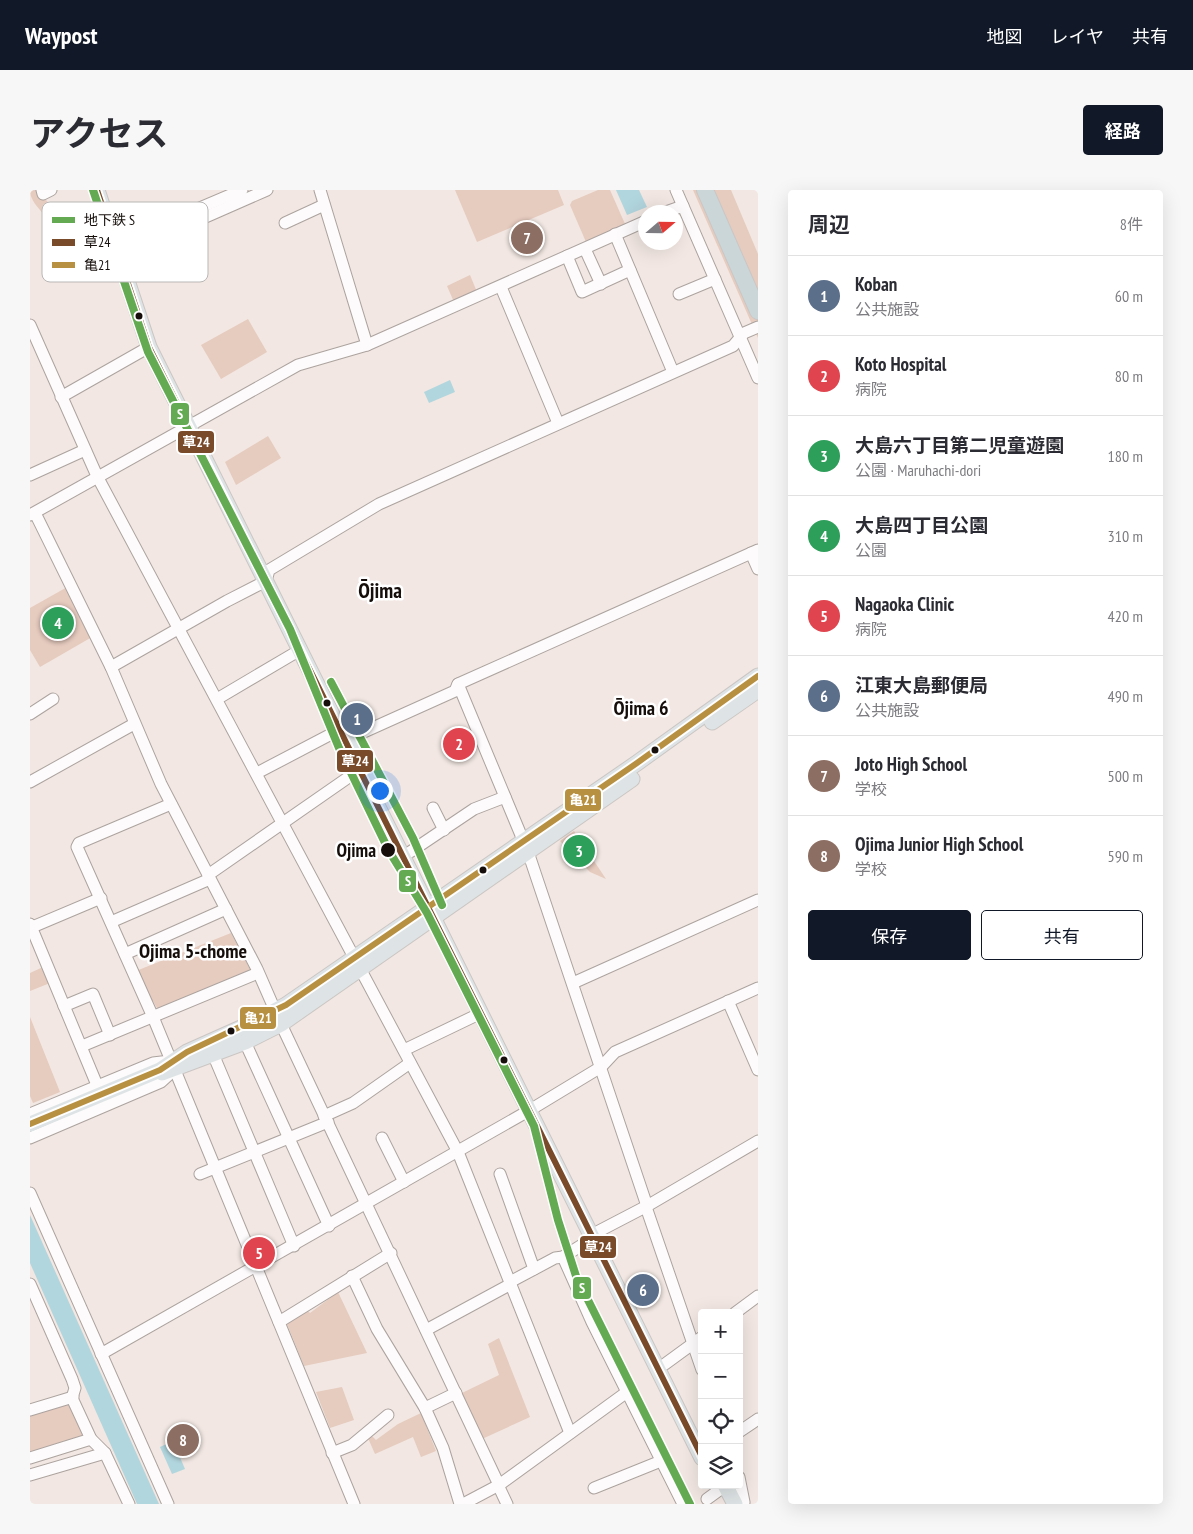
<!DOCTYPE html>
<html lang="ja">
<head>
<meta charset="utf-8">
<style>
  :root { --surface:#fff; --page:#f7f7f7; --text:#2b2b33; --muted:#7c7c81; --line:#e1e1e2; --accent:#111827 }
  body { margin:0; font-family:"PT Sans Narrow","Noto Sans JP",sans-serif; background:var(--page); color:var(--text) }
  .controls { position:absolute; right:15px; bottom:15px; display:grid; overflow:hidden; border-radius:5px; box-shadow:0 5px 20px #0002 }
  .controls button { width:45px; height:45px; display:grid; place-items:center; padding:0; border:0; border-bottom:1px solid var(--line); background:var(--surface); color:var(--text); font:25px sans-serif }
  .compass { position:absolute; left:608px; top:15px; width:45px; height:45px; border-radius:50%; background:var(--surface); box-shadow:0 5px 20px #0002; rotate:70deg }
  .you { position:absolute; left:349px; top:600px; width:18px; height:18px; margin:-12px; border:4px solid #fff; border-radius:50%; background:#1a73e8; box-shadow:0 0 0 8px #1a73e833 }
  .badge { display:grid; place-items:center; width:32px; height:32px; border-radius:50%; background:var(--accent); color:#fff; font-size:16px; font-weight:700 }
  .pin { position:absolute; translate:-50% -50%; border:2px solid #fff; box-shadow:0 1px 5px #0006 }
  .list { margin:0; padding:0; list-style:none }
  h2 { display:flex; justify-content:space-between; align-items:center; height:65px; margin:0; padding:0 20px; font-size:21px }
  h2 small { font-size:16px; font-weight:400; color:var(--muted) }
  .list li { display:grid; grid-template-columns:32px 1fr auto; gap:15px; align-items:center; box-sizing:border-box; height:80px; padding:0 20px; border-top:1px solid var(--line) }
  .list b { display:block; font-size:19px; white-space:nowrap }
  .list p { margin:0; font-size:16px; white-space:nowrap; color:var(--muted) }
  .list em { font-size:16px; font-style:normal; color:var(--muted) }
  .actions { display:flex; gap:10px; padding:15px 20px }
  .actions a { flex:1; padding:11px 0; border:1px solid var(--accent); border-radius:5px; text-align:center; font-size:18px; color:var(--accent) }
  .actions .main { background:var(--accent); color:#fff }
  .icon { flex:none; width:28px; height:28px; fill:none; stroke:currentColor; stroke-width:2; stroke-linecap:round; stroke-linejoin:round }
  .map { position:relative; flex:none; width:728px; height:1314px; overflow:hidden; border-radius:5px }
  header { display:flex; align-items:center; gap:30px; box-sizing:border-box; height:70px; padding:0 25px; background:var(--accent); color:#fff }
  header strong { font-size:24px }
  nav { display:flex; gap:28px; margin-inline-start:auto; font-size:18px }
  .intro { display:flex; align-items:center; justify-content:space-between; box-sizing:border-box; height:120px; padding:0 30px }
  h1 { margin:0; font-size:35px }
  .button { padding:12px 22px; border-radius:5px; background:var(--accent); color:#fff; font-size:18px; font-weight:700 }
  main { display:flex; gap:30px; padding:0 30px }
  aside { flex:1; background:var(--surface); border-radius:5px; box-shadow:0 5px 20px #0002 }
  .map>svg:first-child { display:block }
  .green { fill:#e6cbbf }
  .water { fill:#b2d6de }
  .lines { fill:none; stroke-linecap:round; stroke-linejoin:round }
  .minor-casing { stroke:#aca39f; stroke-width:13 }
  .major-casing { stroke:#cbc6c4; stroke-width:17 }
  .highway-casing { stroke:#cbc6c4; stroke-width:18 }
  .minor { stroke:#fdfbfb; stroke-width:11 }
  .major { stroke:#dee4e5; stroke-width:15 }
  .highway { stroke:#cad6d8; stroke-width:16 }
  .bus-1-casing { stroke:#fff; stroke-width:10 }
  .bus-2-casing { stroke:#fff; stroke-width:10 }
  .bus-1 { stroke:#7a4b2a; stroke-width:6 }
  .bus-2 { stroke:#b89042; stroke-width:6 }
  .metro-1-casing { stroke:#fff; stroke-width:11 }
  .metro-1 { stroke:#63aa52; stroke-width:8 }
  .bus-dot { fill:#150e0b; stroke:#fff; stroke-width:2 }
  .labels { text-anchor:middle; stroke-width:5; stroke-linejoin:round; paint-order:stroke }
  .stop-label { font-size:19px; font-weight:bold; fill:#150e0b; stroke:#fff; text-anchor:end }
  .neighbourhood-label { font-size:20px; font-weight:bold; fill:#150e0b; stroke:#fff }
  .quarter-label { font-size:21px; font-weight:bold; fill:#150e0b; stroke:#fff }
  .key { fill:#fff; stroke:#b9b7b6; stroke-width:1 }
  .key-label { font-size:14px; fill:#150e0b }
  .line-badge { stroke:#fff; stroke-width:2 }
  .badge-label { font-size:14px; text-anchor:middle; font-weight:bold; fill:#fff }
</style>
</head>
<body>
<header>
<strong>Waypost</strong>
<nav><a>地図</a><a>レイヤ</a><a>共有</a></nav>
</header>
<div class="intro"><h1>アクセス</h1><a class="button">経路</a></div>
<main>
<div class="map">
<svg width="728" height="1314" viewBox="0 0 728 1314">
  <rect width="100%" height="100%" fill="#f2e7e2"/>
  <g class="green">
    <path d="M0 0H9C27 26 43 45 75 53L78 62C45 54 31 48 10 20 5 14 0 8 0 0Z"/>
    <polygon points="425,0 528,0 534,15 447,52"/>
    <polygon points="568,0 580,0 595,34 556,52 540,15 542,11"/>
    <polygon points="663,0 701,0 728,64 728,148"/>
    <polygon points="440,85 447,102 424,112 417,96"/>
    <polygon points="218,129 237,162 191,189 171,155"/>
    <polygon points="238,246 251,268 206,295 195,272"/>
    <polygon points="39,396 62,447 10,477 0,460 0,418"/>
    <polygon points="544,641 576,689 560,682 530,651"/>
    <polygon points="201,743 221,781 128,820 123,811 120,812 106,781"/>
    <polygon points="13,777 20,793 0,801 0,783"/>
    <polygon points="0,827 30,902 3,913 0,906"/>
    <polygon points="308,1102 337,1163 274,1176 257,1134 278,1121 280,1123"/>
    <polygon points="469,1148 500,1227 452,1249 432,1203 469,1185 458,1154"/>
    <polygon points="312,1197 324,1230 300,1238 286,1202"/>
    <polygon points="37,1212 40,1214 54,1248 0,1264 0,1224"/>
    <polygon points="391,1223 406,1261 391,1267 383,1247 345,1264 338,1248 341,1245 346,1250 368,1234"/>
  </g>
  <g class="water">
    <polygon points="586,0 609,0 617,17 597,25"/>
    <polygon points="420,190 425,202 399,213 394,202"/>
    <polygon points="0,1025 129,1314 107,1314 0,1073"/>
    <polygon points="143,1251 155,1279 142,1284 130,1257"/>
  </g>
  <g class="lines">
    <defs>
      <g id="minor">
        <polyline points="12,0 13,4 21,0"/>
        <polyline points="290,0 337,155"/>
        <polyline points="646,0 728,188"/>
        <polyline points="636,22 653,16"/>
        <polyline points="255,33 294,15"/>
        <polyline points="585,44 643,182"/>
        <polyline points="85,54 212,0"/>
        <polyline points="555,59 571,94"/>
        <polyline points="89,65 237,0"/>
        <polyline points="537,66 552,102 600,80"/>
        <polyline points="471,97 528,233"/>
        <polyline points="649,104 685,89"/>
        <polyline points="0,135 67,286 428,962 540,1243"/>
        <polyline points="31,207 119,157"/>
        <polyline points="0,285 55,260"/>
        <polyline points="5,323 81,477 131,594 227,779 251,834 469,1295"/>
        <polyline points="0,325 268,175 337,155 616,31"/>
        <polyline points="721,363 728,379"/>
        <polyline points="81,477 197,411 236,391 239,380 349,314 703,156 714,143 728,137"/>
        <polyline points="428,494 498,662 617,1016"/>
        <polyline points="187,509 270,460"/>
        <polyline points="0,524 23,509"/>
        <polyline points="316,550 425,501 428,494 728,360"/>
        <polyline points="227,583 309,540"/>
        <polyline points="0,592 104,534"/>
        <polyline points="141,614 49,653 47,657 123,827 324,1314"/>
        <polyline points="403,618 414,640"/>
        <polyline points="380,662 444,619 475,607"/>
        <polyline points="178,685 329,580"/>
        <polyline points="81,732 180,689"/>
        <polyline points="0,734 67,895"/>
        <polyline points="0,738 71,708"/>
        <polyline points="95,764 196,719"/>
        <polyline points="543,793 728,710"/>
        <polyline points="698,811 728,880"/>
        <polyline points="34,816 63,804 80,845"/>
        <polyline points="215,852 299,1036"/>
        <polyline points="52,856 228,783"/>
        <polyline points="374,860 451,823"/>
        <polyline points="183,864 264,1056"/>
        <polyline points="0,924 123,873 140,871"/>
        <polyline points="294,926 323,913 380,873"/>
        <polyline points="0,948 131,892 143,881"/>
        <polyline points="352,948 374,992"/>
        <polyline points="170,984 298,932"/>
        <polyline points="470,984 504,1079"/>
        <polyline points="0,1003 138,1314"/>
        <polyline points="616,1017 672,1180"/>
        <polyline points="322,1086 347,1139 395,1218 413,1258 430,1314"/>
        <polyline points="480,1092 525,1068 533,1067"/>
        <polyline points="0,1094 42,1189 45,1198 42,1208 61,1249 75,1263 99,1314"/>
        <polyline points="705,1123 728,1106"/>
        <polyline points="249,1132 361,1063"/>
        <polyline points="396,1140 481,1094"/>
        <polyline points="71,1164 500,920 571,877 585,862 728,798"/>
        <polyline points="635,1174 672,1147"/>
        <polyline points="395,1218 426,1203"/>
        <polyline points="0,1220 43,1207"/>
        <polyline points="709,1242 728,1229"/>
        <polyline points="302,1263 322,1255 358,1225"/>
        <polyline points="0,1268 61,1249"/>
        <polyline points="0,1285 75,1263"/>
        <polyline points="709,1287 714,1312 710,1314"/>
        <polyline points="468,1295 477,1314"/>
        <polyline points="564,1298 631,1271"/>
        <polyline points="677,1309 688,1301"/>
        <polyline points="433,1314 469,1295 597,1202"/>
        <polyline points="653,1314 562,1132 533,1067 563,1048 569,1041 617,1016 728,951"/>
      </g>
      <g id="major">
        <polyline points="67,0 119,157 672,1268"/>
        <polyline points="316,531 349,598"/>
        <polyline points="682,532 728,500"/>
        <polyline points="132,883 215,852 251,834 602,589"/>
        <polyline points="0,934 130,880 157,862 222,833 256,815 607,573 728,486"/>
        <polyline points="695,1295 705,1314"/>
      </g>
      <polyline id="highway" points="675,0 728,121"/>
    </defs>
    <use href="#minor" class="minor-casing"/>
    <use href="#major" class="major-casing"/>
    <use href="#highway" class="highway-casing"/>
    <use href="#minor" class="minor"/>
    <use href="#major" class="major"/>
    <use href="#highway" class="highway"/>
    <defs>
      <polyline id="bus-1" points="67,0 119,157 672,1267"/>
      <polyline id="bus-2" points="0,934 130,880 157,862 256,815 607,573 728,486"/>
    </defs>
    <use href="#bus-1" class="bus-1-casing"/>
    <use href="#bus-2" class="bus-2-casing"/>
    <use href="#bus-1" class="bus-1"/>
    <use href="#bus-2" class="bus-2"/>
    <defs>
      <g id="metro-1">
        <polyline points="63,0 118,162 260,439 309,558 359,661 397,723 504,936 528,1030 546,1086 660,1314"/>
        <polyline points="301,492 383,648 412,715"/>
      </g>
    </defs>
    <use href="#metro-1" class="metro-1-casing"/>
    <use href="#metro-1" class="metro-1"/>
  </g>
  <g class="bus-dot">
    <circle cx="109" cy="126" r="4.5"/>
    <circle cx="297" cy="513" r="4.5"/>
    <circle cx="625" cy="560" r="4.5"/>
    <circle cx="358" cy="660" r="8"/>
    <circle cx="453" cy="680" r="4.5"/>
    <circle cx="201" cy="841" r="4.5"/>
    <circle cx="474" cy="870" r="4.5"/>
  </g>
  <g class="labels">
    <g class="stop-label">
      <text x="346" y="667">Ojima</text>
    </g>
    <g class="neighbourhood-label">
      <text x="611" y="525">Ōjima 6</text>
      <text x="163" y="768">Ojima 5-chome</text>
    </g>
    <g class="quarter-label">
      <text x="350" y="408">Ōjima</text>
    </g>
  </g>
  <rect x="12" y="12" width="166" height="80" rx="8" class="key"/>
  <rect x="22" y="27" width="23" height="6" fill="#63aa52"/>
  <rect x="22" y="49" width="23" height="7" fill="#7a4b2a"/>
  <rect x="22" y="72" width="23" height="6" fill="#b89042"/>
  <g class="key-label">
    <text x="54" y="35">地下鉄 S</text>
    <text x="54" y="57">草24</text>
    <text x="54" y="80">亀21</text>
  </g>
  <g class="line-badge">
    <rect x="140" y="212" width="20" height="24" rx="5" fill="#63aa52"/>
    <rect x="147" y="240" width="38" height="24" rx="5" fill="#7a4b2a"/>
    <rect x="306" y="559" width="38" height="24" rx="5" fill="#7a4b2a"/>
    <rect x="534" y="598" width="38" height="24" rx="5" fill="#b89042"/>
    <rect x="368" y="679" width="19" height="24" rx="5" fill="#63aa52"/>
    <rect x="209" y="816" width="38" height="24" rx="5" fill="#b89042"/>
    <rect x="549" y="1045" width="38" height="24" rx="5" fill="#7a4b2a"/>
    <rect x="542" y="1086" width="20" height="24" rx="5" fill="#63aa52"/>
  </g>
  <g class="badge-label">
    <text x="150" y="229">S</text>
    <text x="166" y="257">草24</text>
    <text x="325" y="576">草24</text>
    <text x="553" y="615">亀21</text>
    <text x="378" y="696">S</text>
    <text x="228" y="833">亀21</text>
    <text x="568" y="1062">草24</text>
    <text x="552" y="1103">S</text>
  </g>
</svg>
<div class="controls">
<button>+</button>
<button>−</button>
<button><svg class="icon" aria-label="locate" viewBox="0 0 24 24"><circle cx="12" cy="12" r="6"/><path d="M12 2v4M12 18v4M2 12h4M18 12h4"/></svg></button>
<button><svg class="icon" aria-label="layers" viewBox="0 0 24 24"><path d="M12 4l9 5-9 5-9-5zM3 14l9 5 9-5"/></svg></button>
</div>
<svg class="compass" viewBox="-18 -18 36 36"><path d="M0-13l5 13h-10z" fill="#e53935"/><path d="M0 13l5-13h-10z" fill="#7c7c81"/></svg>
<div class="you"></div>
<div class="pin badge" style="left:327px;top:529px;background:#5c6f8a">1</div>
<div class="pin badge" style="left:429px;top:554px;background:#e0444e">2</div>
<div class="pin badge" style="left:549px;top:661px;background:#2e9e5b">3</div>
<div class="pin badge" style="left:28px;top:433px;background:#2e9e5b">4</div>
<div class="pin badge" style="left:229px;top:1063px;background:#e0444e">5</div>
<div class="pin badge" style="left:613px;top:1100px;background:#5c6f8a">6</div>
<div class="pin badge" style="left:497px;top:48px;background:#8d6e63">7</div>
<div class="pin badge" style="left:153px;top:1250px;background:#8d6e63">8</div>
</div>
<aside>
<h2>周辺<small>8件</small></h2>
<ul class="list">
<li><span class="badge" style="background:#5c6f8a">1</span><div><b>Koban</b><p>公共施設</p></div><em>60 m</em></li>
<li><span class="badge" style="background:#e0444e">2</span><div><b>Koto Hospital</b><p>病院</p></div><em>80 m</em></li>
<li><span class="badge" style="background:#2e9e5b">3</span><div><b>大島六丁目第二児童遊園</b><p>公園 · Maruhachi-dori</p></div><em>180 m</em></li>
<li><span class="badge" style="background:#2e9e5b">4</span><div><b>大島四丁目公園</b><p>公園</p></div><em>310 m</em></li>
<li><span class="badge" style="background:#e0444e">5</span><div><b>Nagaoka Clinic</b><p>病院</p></div><em>420 m</em></li>
<li><span class="badge" style="background:#5c6f8a">6</span><div><b>江東大島郵便局</b><p>公共施設</p></div><em>490 m</em></li>
<li><span class="badge" style="background:#8d6e63">7</span><div><b>Joto High School</b><p>学校</p></div><em>500 m</em></li>
<li><span class="badge" style="background:#8d6e63">8</span><div><b>Ojima Junior High School</b><p>学校</p></div><em>590 m</em></li>
</ul>
<div class="actions"><a class="main">保存</a><a>共有</a></div>
</aside>
</main>
</body>
</html>
